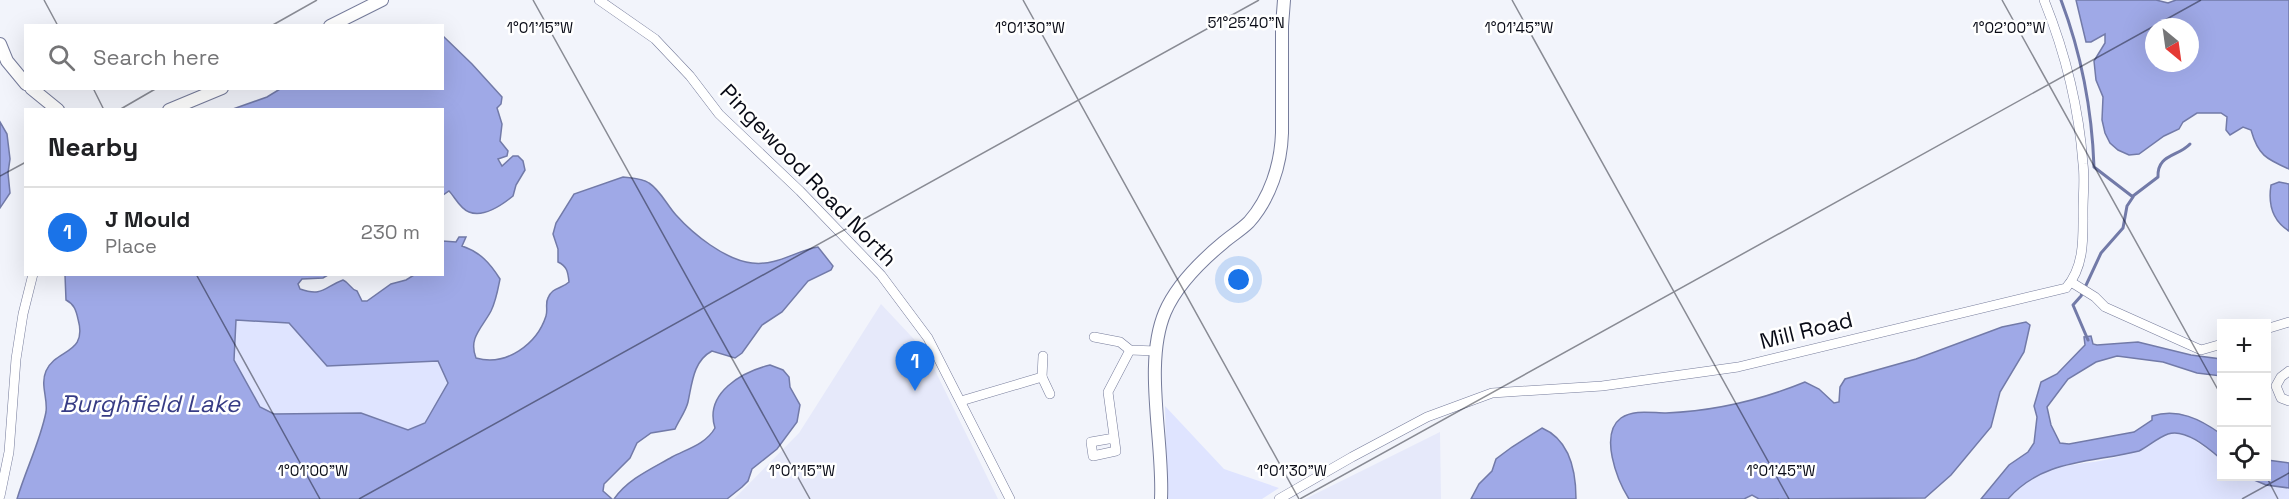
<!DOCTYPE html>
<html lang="en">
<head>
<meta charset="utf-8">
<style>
  :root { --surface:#fff; --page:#f6f6f6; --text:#202124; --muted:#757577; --line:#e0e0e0; --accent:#1a73e8 }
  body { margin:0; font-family:"Space Grotesk",sans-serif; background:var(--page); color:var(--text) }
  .controls { position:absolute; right:18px; bottom:18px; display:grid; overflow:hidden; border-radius:0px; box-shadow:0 6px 24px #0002 }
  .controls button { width:54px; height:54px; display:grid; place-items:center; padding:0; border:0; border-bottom:2px solid var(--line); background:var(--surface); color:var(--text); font:30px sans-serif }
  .compass { position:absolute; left:2145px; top:18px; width:54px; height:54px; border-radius:50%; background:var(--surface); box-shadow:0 6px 24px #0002; rotate:151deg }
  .you { position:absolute; left:1239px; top:280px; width:21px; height:21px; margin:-15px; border:4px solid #fff; border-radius:50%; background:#1a73e8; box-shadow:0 0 0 9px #1a73e833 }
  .badge { display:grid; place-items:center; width:39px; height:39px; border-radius:50%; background:var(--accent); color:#fff; font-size:20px; font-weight:700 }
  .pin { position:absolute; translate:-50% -50px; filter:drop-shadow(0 2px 3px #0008) }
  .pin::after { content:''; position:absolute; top:32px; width:21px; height:18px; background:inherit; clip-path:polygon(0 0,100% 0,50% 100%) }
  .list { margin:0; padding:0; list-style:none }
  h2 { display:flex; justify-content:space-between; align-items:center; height:78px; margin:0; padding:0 24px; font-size:26px }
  h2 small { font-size:20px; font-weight:400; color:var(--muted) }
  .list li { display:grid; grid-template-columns:39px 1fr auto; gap:18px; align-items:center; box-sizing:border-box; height:90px; padding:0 24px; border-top:2px solid var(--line) }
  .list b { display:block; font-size:22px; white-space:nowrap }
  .list p { margin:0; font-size:20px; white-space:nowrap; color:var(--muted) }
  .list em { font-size:20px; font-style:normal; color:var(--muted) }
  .icon { flex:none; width:33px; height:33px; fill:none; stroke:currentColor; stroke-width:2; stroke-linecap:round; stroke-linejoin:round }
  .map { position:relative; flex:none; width:2289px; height:499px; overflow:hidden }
  .search { position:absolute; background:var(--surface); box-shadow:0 6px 24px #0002; left:24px; top:24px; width:420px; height:66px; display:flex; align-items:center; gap:15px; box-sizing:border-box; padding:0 21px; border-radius:0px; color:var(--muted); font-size:22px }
  .panel { position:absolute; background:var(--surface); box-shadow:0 6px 24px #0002; left:24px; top:108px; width:420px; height:168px; border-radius:0px }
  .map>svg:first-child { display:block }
  .built { fill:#e6e9fa }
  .green { fill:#dfe4ff }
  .water { fill:#9fa9e7; stroke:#727aa8; stroke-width:1.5; fill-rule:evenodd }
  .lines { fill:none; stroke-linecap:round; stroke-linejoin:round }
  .stream { stroke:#727aa8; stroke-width:3 }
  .minor-casing { stroke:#767c9b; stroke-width:10 }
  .tertiary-casing { stroke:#767c9b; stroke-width:14 }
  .minor { stroke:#fff; stroke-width:9 }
  .tertiary { stroke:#fff; stroke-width:12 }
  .ticks { fill:none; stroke:#090b16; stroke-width:1.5; stroke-opacity:0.45 }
  .labels { text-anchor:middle; stroke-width:5; stroke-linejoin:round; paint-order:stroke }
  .street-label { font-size:22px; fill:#090b16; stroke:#fff }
  .water-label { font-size:24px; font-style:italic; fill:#373c85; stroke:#fff }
  .ticks-label { font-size:15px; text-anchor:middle; fill:#090b16; stroke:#fff; stroke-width:5; stroke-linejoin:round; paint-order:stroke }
</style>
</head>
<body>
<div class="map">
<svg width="2289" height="499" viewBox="0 0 2289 499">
  <rect width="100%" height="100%" fill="#f2f4fb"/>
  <g class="built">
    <polygon points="881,304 926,352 998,499 734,499 799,433"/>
    <polygon points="1440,432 1441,499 1305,499"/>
  </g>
  <g class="green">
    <polygon points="236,319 289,323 327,366 439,361 449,383 425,423 408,430 361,413 274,414 260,407 234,360"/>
    <polygon points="1165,406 1224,469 1279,488 1262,499 1167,499"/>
    <path d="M2176 432 2190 437 2221 459 2222 476 2247 477 2266 485 2289 488V499H2008C2046 455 2078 471 2126 454 2143 448 2159 436 2176 432Z"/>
  </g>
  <g class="water">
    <path d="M2076 0H2156L2168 3 2176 0H2289V169C2266 159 2258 155 2251 130L2243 127 2230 135 2226 130 2227 117 2221 113H2197L2183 122 2179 129 2164 136 2139 154 2129 155 2118 150 2110 143 2105 133 2102 120 2103 97 2096 80 2094 61 2105 43V34L2091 42H2086ZM2154 27H2190V63H2154Z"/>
    <path d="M443 36 472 64 502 97 501 104 497 108 502 124 500 141 508 151 507 156 498 159 502 166 513 156H518L523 161 525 170 516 185 513 196C502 205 484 218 469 212 460 209 455 197 449 191L443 195 442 110 233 109 267 97 280 89 442 88Z"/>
    <polygon points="0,122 7,134 10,159 8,173 10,193 0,208"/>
    <path d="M623 177C632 178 642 178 649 183 660 190 667 205 676 215 693 234 725 260 752 263 777 266 795 251 818 247L833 266 831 270 808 281 782 312 762 325 742 353 735 358 712 351C693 361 692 384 688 402 686 411 679 420 675 429L651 433 637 443 630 458 604 484 603 491 612 499H17C26 469 40 442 46 412 48 398 40 385 46 371 56 348 88 355 78 319 76 310 74 304 66 300L65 275H328L323 278 302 279 298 284 300 289C323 297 324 287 343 280 350 283 350 289 357 291L362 301H367L391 284 406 280 414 275 442 274 443 241 456 242 459 237H466L462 246C480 252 490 263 500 279 498 289 496 301 491 311 482 328 468 338 476 358 506 367 537 344 546 316 548 310 545 303 548 298 552 287 562 289 569 282 568 272 567 266 558 262V249L553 234 556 223 574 194ZM236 320 289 323 327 366 438 361 448 383 425 423 408 430 361 413 274 414 260 407 234 360Z"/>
    <path d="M2279 182 2289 184V231C2273 221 2268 204 2271 185Z"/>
    <path d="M2026 322 2030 325 2024 352 2000 392 1991 427 1951 475 1925 498 1759 499 1752 495 1744 499H1629C1617 480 1599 434 1621 418 1634 409 1652 413 1666 413 1714 411 1761 400 1805 382L1819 389 1834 403 1839 402 1840 387 1845 379 1916 359 2002 327Z"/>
    <path d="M2091 336 2093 344 2097 345 2138 342 2191 355 2221 359V376L2197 373 2163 362 2117 356 2096 362 2068 379 2047 407 2051 425 2060 443 2069 444 2134 432 2152 420V416C2178 408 2200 419 2221 434V459C2208 448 2185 428 2168 434 2157 438 2149 446 2139 451 2091 463 2043 459 2008 499H1981L2009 465 2028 452 2034 443 2037 417 2034 406 2041 382 2057 374 2085 345 2084 337Z"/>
    <path d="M770 365 783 370 789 377 790 387 800 405 797 422 777 449 752 469 748 481 742 487 727 499H614C628 479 651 469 672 457 687 449 706 444 715 428 704 393 742 372 770 365Z"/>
    <path d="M1542 428C1570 440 1576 472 1576 499H1471L1479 484 1492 471 1496 459 1512 447Z"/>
    <polygon points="2267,460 2289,463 2289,488 2266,485 2247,477 2266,476"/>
  </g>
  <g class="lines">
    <g class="stream">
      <path d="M2061 0C2081 53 2092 110 2094 167L2133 197 2127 206 2123 228 2101 253 2081 296 2073 305 2088 340"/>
      <path d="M2133 196 2158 177C2157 154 2178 157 2190 144"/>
    </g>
    <defs>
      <g id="minor">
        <polyline points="599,0 655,39 690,76 719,114 800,191 881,275 928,338 1010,499"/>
        <polyline points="2071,282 2095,297 2105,307 2201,350 2222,344"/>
        <polyline points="2266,329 2289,322"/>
        <polyline points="1094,337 1120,342 1130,350 1156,351"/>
        <polyline points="2289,371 2281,377 2276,386 2281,398 2289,401"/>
        <polyline points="1042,377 1043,356"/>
        <polyline points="961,401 1042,377 1050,394"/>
        <polyline points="1114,438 1091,442 1093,456 1116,451 1108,392 1130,350"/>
        <polyline points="0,496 9,452 16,359 23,314 33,274"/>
        <path d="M1279 499 1352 457 1427 417 1492 393 1602 386 1738 367 2066 288C2085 266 2083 237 2083 210 2083 195 2085 179 2083 164 2079 109 2065 52 2044 0"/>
      </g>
      <g id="tertiary">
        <polyline points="330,26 382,0"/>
        <polyline points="0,44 7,61 26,84"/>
        <polyline points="31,88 58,110"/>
        <polyline points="169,110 222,88"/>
        <path d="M1161 499C1164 442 1143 364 1165 312 1177 284 1201 261 1224 242 1232 235 1241 230 1249 222 1270 198 1281 165 1282 133V26L1284 0"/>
      </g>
    </defs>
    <use href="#minor" class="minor-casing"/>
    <use href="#tertiary" class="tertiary-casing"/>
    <use href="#minor" class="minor"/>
    <use href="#tertiary" class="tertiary"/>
  </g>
  <path class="ticks" d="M44 0 58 26M533 0 810 499M1023 0 1299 499M1512 0 1789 499M2002 0 2222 397M271 26 317 0M93 88 104 110M119 110 157 88M0 176 26 162M196 274 320 499M2266 476 2278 499M359 499 1259 0M1300 499 2201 0M2242 499 2289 473"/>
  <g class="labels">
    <g class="street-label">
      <text transform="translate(809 175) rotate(46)" y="8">Pingewood Road North</text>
      <text transform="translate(1806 330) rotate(-14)" y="8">Mill Road</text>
    </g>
    <g class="water-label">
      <text x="150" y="412">Burghfield Lake</text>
    </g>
  </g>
  <g class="ticks-label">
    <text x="1246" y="28">51°25'40"N</text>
    <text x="540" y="33">1°01'15"W</text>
    <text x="1030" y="33">1°01'30"W</text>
    <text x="1519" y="33">1°01'45"W</text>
    <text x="2009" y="33">1°02'00"W</text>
    <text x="313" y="476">1°01'00"W</text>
    <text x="802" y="476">1°01'15"W</text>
    <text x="1292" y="476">1°01'30"W</text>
    <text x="1781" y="476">1°01'45"W</text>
  </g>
</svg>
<div class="controls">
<button>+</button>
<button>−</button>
<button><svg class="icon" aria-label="locate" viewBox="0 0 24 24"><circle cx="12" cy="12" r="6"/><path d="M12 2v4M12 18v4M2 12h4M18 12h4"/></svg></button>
</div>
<svg class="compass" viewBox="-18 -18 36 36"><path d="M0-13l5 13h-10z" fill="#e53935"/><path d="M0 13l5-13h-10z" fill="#757577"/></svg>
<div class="you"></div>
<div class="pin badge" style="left:915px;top:391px">1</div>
<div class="search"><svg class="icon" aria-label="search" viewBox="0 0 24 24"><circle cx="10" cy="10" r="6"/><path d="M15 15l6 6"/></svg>Search here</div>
<section class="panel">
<h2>Nearby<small></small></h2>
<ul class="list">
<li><span class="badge">1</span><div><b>J Mould</b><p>Place</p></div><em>230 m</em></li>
</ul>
</section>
</div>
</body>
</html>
